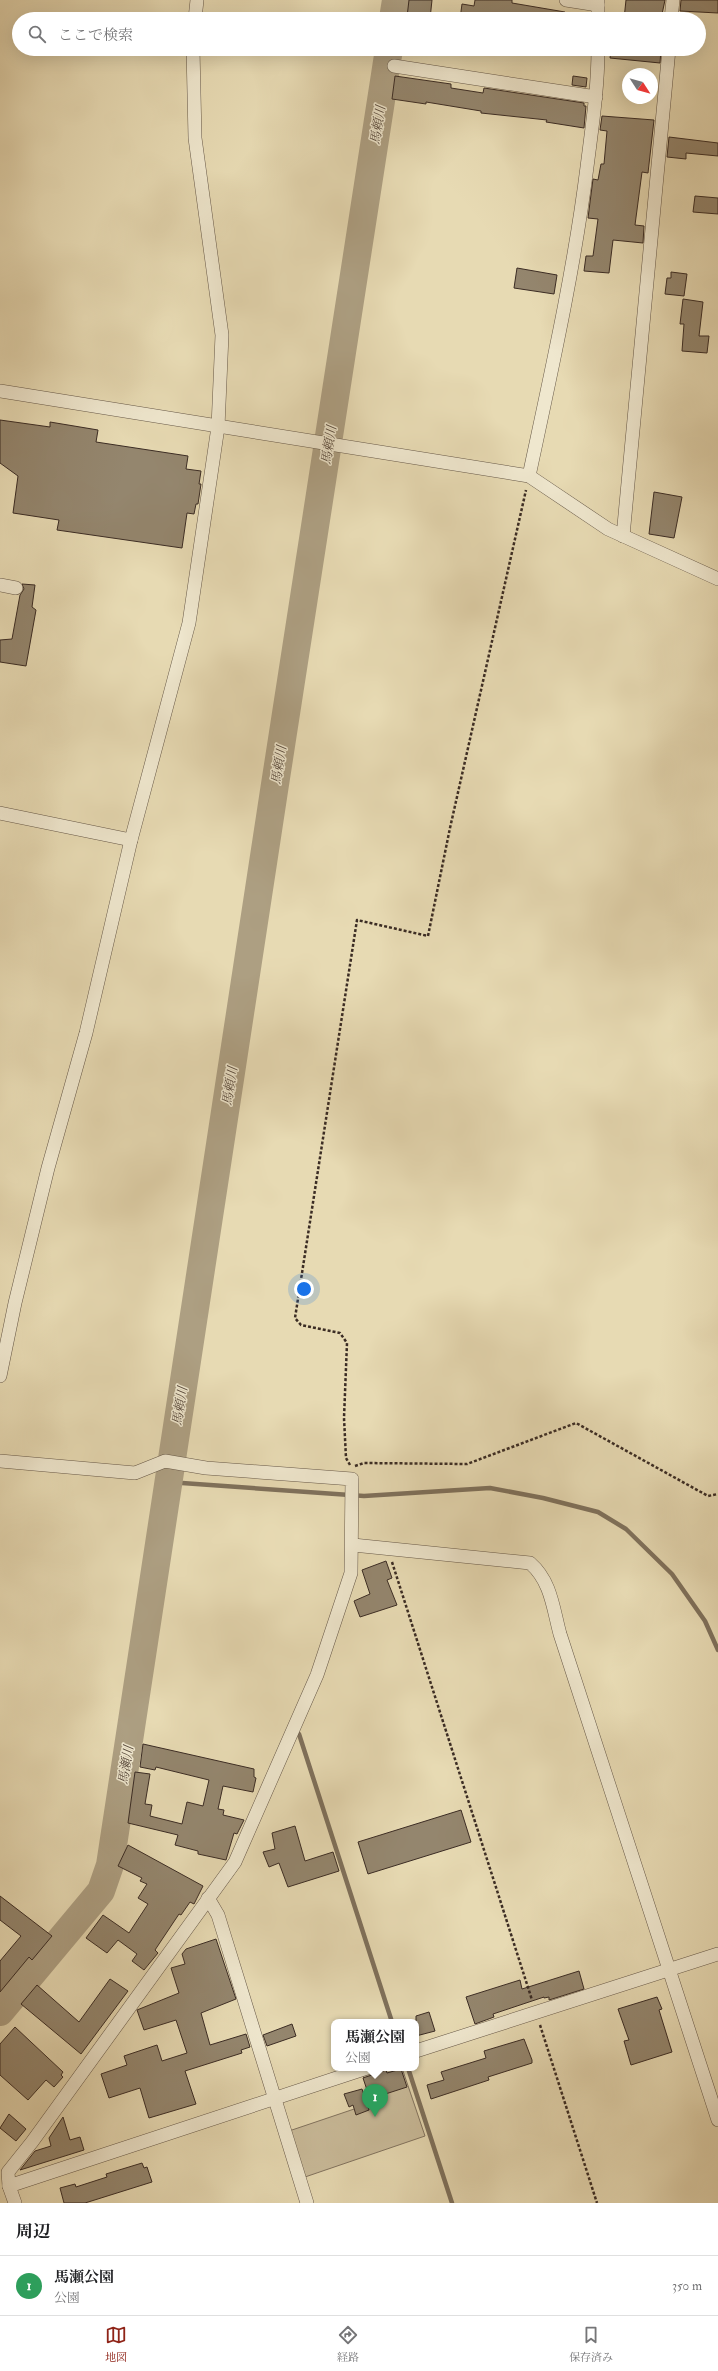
<!DOCTYPE html>
<html lang="ja">
<head>
<meta charset="utf-8">
<style>
  :root { --surface:#fff; --page:#f2f2f2; --text:#202124; --muted:#757577; --line:#e0e0e0; --accent:#8f2418 }
  body { margin:0; font-family:"IM FELL Double Pica","Noto Serif JP",serif; background:var(--page); color:var(--text) }
  .compass { position:absolute; left:622px; top:68px; width:36px; height:36px; border-radius:50%; background:var(--surface); box-shadow:0 4px 16px #0002; rotate:126deg }
  .you { position:absolute; left:304px; top:1289px; width:14px; height:14px; margin:-10px; border:3px solid #fff; border-radius:50%; background:#1a73e8; box-shadow:0 0 0 6px #1a73e833 }
  .badge { display:grid; place-items:center; width:26px; height:26px; border-radius:50%; background:var(--accent); color:#fff; font-size:13px; font-weight:700 }
  .pin { position:absolute; translate:-50% -33px; filter:drop-shadow(0 1px 2px #0008) }
  .pin::after { content:''; position:absolute; top:21px; width:14px; height:12px; background:inherit; clip-path:polygon(0 0,100% 0,50% 100%) }
  .popup { position:absolute; left:331px; top:2019px; width:88px; height:52px; box-sizing:border-box; display:grid; place-content:center; border-radius:8px; background:var(--surface); filter:drop-shadow(0 1px 3px #0005); font-size:13px; white-space:nowrap; color:var(--muted) }
  .popup b { font-size:15px; color:var(--text) }
  .popup::after { content:''; position:absolute; left:50%; top:100%; margin-left:-8px; border:8px solid transparent; border-top-color:var(--surface) }
  .list { margin:0; padding:0; list-style:none }
  h2 { display:flex; justify-content:space-between; align-items:center; height:52px; margin:0; padding:0 16px; font-size:17px }
  h2 small { font-size:13px; font-weight:400; color:var(--muted) }
  .list li { display:grid; grid-template-columns:26px 1fr auto; gap:12px; align-items:center; box-sizing:border-box; height:60px; padding:0 16px; border-top:1px solid var(--line) }
  .list b { display:block; font-size:15px; white-space:nowrap }
  .list p { margin:0; font-size:13px; white-space:nowrap; color:var(--muted) }
  .list em { font-size:13px; font-style:normal; color:var(--muted) }
  .icon { flex:none; width:22px; height:22px; fill:none; stroke:currentColor; stroke-width:2; stroke-linecap:round; stroke-linejoin:round }
  .map { position:relative; flex:none; width:718px; height:2203px; overflow:hidden }
  .search { position:absolute; background:var(--surface); box-shadow:0 4px 16px #0002; left:12px; right:12px; top:12px; height:44px; display:flex; align-items:center; gap:10px; box-sizing:border-box; padding:0 14px; border-radius:22px; color:var(--muted); font-size:15px }
  .sheet { height:112px; background:var(--surface) }
  nav { display:flex; justify-content:space-around; align-items:center; box-sizing:border-box; height:56px; border-top:1px solid var(--line); background:var(--surface); font-size:11px; color:var(--muted) }
  nav a { display:grid; justify-items:center; gap:2px }
  nav .on { color:var(--accent) }
  .map>svg:first-child { display:block }
  .green { fill:#cabc9b; stroke:#827460 }
  .lines { fill:none; stroke-linecap:round; stroke-linejoin:round }
  .stream { stroke:#7f715c; stroke-width:4.5 }
  .river { stroke:#ad9f82; stroke-width:28 }
  .building { fill:#94866e; stroke:#3b2c24 }
  .minor-casing { stroke:#665848; stroke-width:14 }
  .path { stroke:#3b2c24; stroke-width:2.5; stroke-dasharray:3 2; stroke-linecap:butt }
  .minor { stroke:#efe7ce; stroke-width:13 }
  .labels { text-anchor:middle; stroke-width:3; stroke-linejoin:round; paint-order:stroke }
  .water-label { font-size:13px; font-style:italic; fill:#58493c; stroke:#efe7ce }
</style>
</head>
<body>
<div class="map">
<svg width="718" height="2203" viewBox="0 0 718 2203">
  <rect width="100%" height="100%" fill="#e7dab3"/>
  <filter id="stains"><feTurbulence type="fractalNoise" baseFrequency=".005" numOctaves="4"/><feColorMatrix values="0 0 0 0 .2 0 0 0 0 .09 0 0 0 0 .02 0 0 0 .5 -.17"/></filter>
  <radialGradient id="worn" r=".72"><stop offset=".6" stop-color="#630" stop-opacity="0"/><stop offset="1" stop-color="#630" stop-opacity=".3"/></radialGradient>
  <polygon class="green" points="378,2068 402,2068 425,2136 305,2177 289,2131 372,2103 362,2073"/>
  <g class="lines">
    <g class="stream">
      <polyline points="168,1482 364,1496 490,1488 543,1498 598,1512 626,1529 672,1574 705,1621 718,1650"/>
      <polyline points="299,1734 392,2022"/>
      <polyline points="408,2068 452,2203"/>
    </g>
    <g class="river">
      <polyline points="393,19 396,0"/>
      <path d="M0 2012 101 1891 110 1865C201 1260 295 654 389 49"/>
    </g>
  </g>
  <g class="building">
    <polygon points="409,0 432,0 430,19 407,17"/>
    <polygon points="475,0 512,0 512,3 565,12 564,19 460,19 462,4 474,6"/>
    <polygon points="626,0 665,0 661,19 624,19"/>
    <polygon points="681,0 718,0 718,13 680,11"/>
    <polygon points="611,49 661,49 660,63 610,58"/>
    <polygon points="395,76 451,84 451,88 483,93 484,88 584,103 584,106 586,106 584,128 546,122 547,120 481,113 481,111 426,102 426,104 392,99"/>
    <polygon points="573,76 587,78 586,87 572,85"/>
    <polygon points="602,116 654,120 648,173 642,172 635,225 644,226 643,243 613,240 609,273 584,271 586,256 593,256 598,219 588,218 593,179 598,180 601,164 604,164 607,131 600,130"/>
    <polygon points="669,137 718,143 718,156 686,153 686,159 667,157"/>
    <polygon points="695,196 718,198 718,214 693,212"/>
    <polygon points="517,268 557,275 554,294 514,288"/>
    <polygon points="671,272 687,274 684,296 665,294 667,278 671,278"/>
    <polygon points="683,299 703,302 699,336 709,336 707,353 682,351 684,324 680,324"/>
    <polygon points="0,420 50,427 50,422 98,430 96,442 188,456 186,469 201,471 199,484 201,484 198,504 196,504 194,514 187,513 182,548 57,530 59,520 13,513 18,476 0,463"/>
    <polygon points="654,492 682,497 674,538 649,534"/>
    <polygon points="22,584 35,585 32,607 36,610 26,666 0,662 0,640 12,639 20,595 24,589"/>
    <polygon points="386,1561 392,1578 387,1580 397,1605 360,1617 354,1601 370,1594 362,1570"/>
    <polygon points="143,1744 254,1769 254,1777 256,1778 253,1792 223,1786 218,1809 224,1810 223,1815 244,1820 237,1834 234,1833 226,1860 198,1854 198,1851 175,1845 178,1835 128,1823 135,1772 150,1774 145,1804 152,1805 150,1816 182,1824 187,1802 203,1806 209,1780 156,1767 155,1770 140,1767"/>
    <polygon points="461,1810 471,1842 368,1874 358,1842"/>
    <polygon points="295,1826 305,1861 333,1852 339,1871 288,1887 279,1863 269,1867 263,1852 275,1849 272,1833"/>
    <polygon points="128,1845 203,1886 194,1904 190,1902 181,1915 179,1914 155,1950 158,1953 144,1970 132,1961 137,1954 118,1940 107,1953 86,1938 103,1915 129,1933 148,1904 138,1898 147,1884 140,1881 142,1878 118,1866"/>
    <polygon points="0,1896 52,1936 32,1960 29,1957 0,1992 0,1961 21,1936 0,1920"/>
    <polygon points="216,1939 236,1999 201,2013 210,2045 246,2034 250,2047 241,2050 242,2053 185,2071 196,2104 149,2118 140,2088 109,2098 101,2074 127,2065 124,2056 157,2045 162,2061 187,2053 176,2020 144,2030 137,2010 179,1993 171,1968 185,1964 182,1954 186,1949"/>
    <polygon points="579,1971 584,1989 549,2000 549,1997 544,1998 544,1997 493,2014 494,2017 475,2024 466,1997 520,1980 522,1989"/>
    <polygon points="110,1979 128,1991 81,2054 21,2004 37,1985 79,2022"/>
    <polygon points="657,1997 662,2009 659,2010 672,2052 631,2065 624,2041 629,2040 618,2009"/>
    <polygon points="429,2012 435,2031 416,2036 416,2016"/>
    <polygon points="292,2024 296,2036 267,2046 263,2035"/>
    <polygon points="15,2027 63,2072 61,2075 63,2077 54,2087 46,2080 28,2100 0,2075 0,2044"/>
    <polygon points="524,2039 532,2060 532,2063 488,2077 489,2080 431,2099 427,2085 444,2080 441,2072 486,2058 484,2051"/>
    <polygon points="401,2069 407,2087 370,2099 363,2078 386,2070 387,2073"/>
    <polygon points="362,2089 369,2110 356,2115 353,2105 349,2107 344,2094"/>
    <polygon points="9,2114 26,2129 16,2141 0,2128"/>
    <polygon points="63,2117 70,2140 80,2137 84,2150 20,2170 35,2151 51,2146 49,2138"/>
    <polygon points="142,2163 144,2168 147,2167 152,2182 85,2203 64,2203 60,2188 75,2184 76,2187 107,2177 106,2174"/>
  </g>
  <g class="lines">
    <defs>
      <g id="minor">
        <polyline points="566,0 598,5"/>
        <polyline points="598,0 598,19"/>
        <polyline points="195,19 197,0"/>
        <polyline points="671,19 673,0"/>
        <polyline points="394,66 596,97"/>
        <polyline points="0,391 529,476 608,529 718,579"/>
        <path d="M529 476C551 373 574 271 587 167 592 127 598 89 598 49"/>
        <polyline points="623,536 669,49"/>
        <polyline points="0,585 16,588"/>
        <polyline points="0,813 131,840"/>
        <polyline points="0,1376 15,1303 48,1168 86,1033 131,840 189,623 218,427 222,335 195,138 193,49"/>
        <polyline points="0,1461 135,1473 165,1461 206,1468 352,1479 351,1573 317,1675 235,1862 32,2142 8,2172 9,2186 15,2203"/>
        <path d="M353 1545 530 1563C551 1581 553 1608 560 1634L718 2120"/>
        <polyline points="208,1898 218,1915 307,2203"/>
        <polyline points="416,2051 718,1954"/>
        <polyline points="9,2186 367,2068"/>
      </g>
    </defs>
    <use href="#minor" class="minor-casing"/>
    <g class="path">
      <polyline points="350,1465 346,1458 344,1418 347,1343 340,1333 301,1325 295,1318 357,920 428,936 450,828 526,490"/>
      <polyline points="355,1466 364,1463 467,1464 576,1423 708,1496 718,1494"/>
      <polyline points="392,1562 532,2000"/>
      <polyline points="540,2025 597,2203"/>
    </g>
    <use href="#minor" class="minor"/>
  </g>
  <g class="labels">
    <g class="water-label">
      <text transform="translate(377 125) rotate(-81)" y="5">馬頼川</text>
      <text transform="translate(328 445) rotate(-81)" y="5">馬頼川</text>
      <text transform="translate(278 765) rotate(-81)" y="5">馬頼川</text>
      <text transform="translate(229 1086) rotate(-81)" y="5">馬頼川</text>
      <text transform="translate(179 1406) rotate(-81)" y="5">馬頼川</text>
      <text transform="translate(125 1765) rotate(-81)" y="5">馬瀬川</text>
    </g>
  </g>
  <rect width="100%" height="100%" filter="url(#stains)"/>
  <rect width="100%" height="100%" fill="url(#worn)"/>
</svg>
<svg class="compass" viewBox="-18 -18 36 36"><path d="M0-13l5 13h-10z" fill="#e53935"/><path d="M0 13l5-13h-10z" fill="#757577"/></svg>
<div class="you"></div>
<div class="pin badge" style="left:375px;top:2117px;background:#2e9e5b">1</div>
<div class="popup"><b>馬瀬公園</b>公園</div>
<div class="search"><svg class="icon" aria-label="search" viewBox="0 0 24 24"><circle cx="10" cy="10" r="6"/><path d="M15 15l6 6"/></svg>ここで検索</div>
</div>
<section class="sheet">
<h2>周辺<small></small></h2>
<ul class="list">
<li><span class="badge" style="background:#2e9e5b">1</span><div><b>馬瀬公園</b><p>公園</p></div><em>350 m</em></li>
</ul>
</section>
<nav>
<a class="on"><svg class="icon" aria-label="map" viewBox="0 0 24 24"><path d="M3 6l6-2 6 2 6-2v14l-6 2-6-2-6 2zM9 4v14M15 6v14"/></svg>地図</a>
<a><svg class="icon" aria-label="directions" viewBox="0 0 24 24"><path d="M12 3l9 9-9 9-9-9zM9 14v-3h6M13 9l2 2-2 2"/></svg>経路</a>
<a><svg class="icon" aria-label="saved" viewBox="0 0 24 24"><path d="M7 4h10v16l-5-4-5 4z"/></svg>保存済み</a>
</nav>
</body>
</html>
